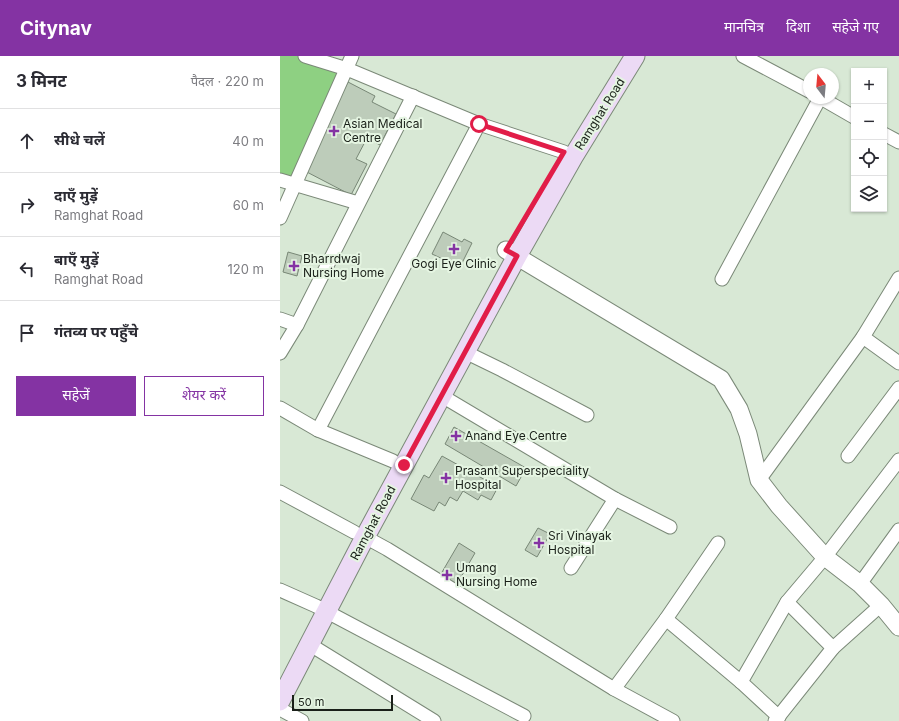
<!DOCTYPE html>
<html lang="hi">
<head>
<meta charset="utf-8">
<style>
  :root { --surface:#fff; --page:#f7f7f7; --text:#2b2b33; --muted:#7c7c81; --line:#e1e1e2; --accent:#8433a3 }
  body { margin:0; font-family:Inter,"Noto Sans Devanagari",sans-serif; background:var(--page); color:var(--text) }
  .controls { position:absolute; right:12px; top:12px; display:grid; overflow:hidden; border-radius:0px; box-shadow:0 1px 3px #0004 }
  .controls button { width:36px; height:36px; display:grid; place-items:center; padding:0; border:0; border-bottom:1px solid var(--line); background:var(--surface); color:var(--text); font:20px sans-serif }
  .compass { position:absolute; left:523px; top:12px; width:36px; height:36px; border-radius:50%; background:var(--surface); box-shadow:0 1px 3px #0004; rotate:344deg }
  .scale { position:absolute; left:12px; bottom:10px; width:101px; box-sizing:border-box; padding-left:4px; border:2px solid #1a2019; border-top:0; font-size:11px; line-height:14px; white-space:nowrap; color:#1a2019; -webkit-text-stroke:3px #e5f5e2; paint-order:stroke }
  .stop { position:absolute; width:12px; height:12px; margin:-9px; border:3px solid #e11d48; border-radius:50%; background:#fff }
  .stop.end { background:#e11d48; border-color:#fff; box-shadow:0 1px 4px #0008 }
  .list { margin:0; padding:0; list-style:none }
  h2 { display:flex; justify-content:space-between; align-items:center; height:52px; margin:0; padding:0 16px; font-size:17px }
  h2 small { font-size:13px; font-weight:400; color:var(--muted) }
  .list li { display:grid; grid-template-columns:26px 1fr auto; gap:12px; align-items:center; box-sizing:border-box; height:64px; padding:0 16px; border-top:1px solid var(--line) }
  .list b { display:block; font-size:15px; white-space:nowrap }
  .list p { margin:0; font-size:13px; white-space:nowrap; color:var(--muted) }
  .list em { font-size:13px; font-style:normal; color:var(--muted) }
  .actions { display:flex; gap:8px; padding:12px 16px }
  .actions a { flex:1; padding:9px 0; border:1px solid var(--accent); border-radius:0px; text-align:center; font-size:14px; color:var(--accent) }
  .actions .main { background:var(--accent); color:#fff }
  .icon { flex:none; width:22px; height:22px; fill:none; stroke:currentColor; stroke-width:2; stroke-linecap:round; stroke-linejoin:round }
  .map { position:relative; flex:none; width:619px; height:665px; overflow:hidden }
  header { display:flex; align-items:center; gap:24px; box-sizing:border-box; height:56px; padding:0 20px; background:var(--accent); color:#fff }
  header strong { font-size:19px }
  nav { display:flex; gap:22px; margin-inline-start:auto; font-size:14px }
  main { display:flex }
  aside { flex:1; background:var(--surface) }
  .map>svg:first-child { display:block }
  .green { fill:#8ed082 }
  .building { fill:#bdccba; stroke:#788776 }
  .lines { fill:none; stroke-linecap:round; stroke-linejoin:round }
  .minor-casing { stroke:#7b8978; stroke-width:15 }
  .tertiary-casing { stroke:#7b8978; stroke-width:19 }
  .secondary-casing { stroke:#7b8978; stroke-width:21 }
  .minor { stroke:#fff; stroke-width:13 }
  .tertiary { stroke:#fff; stroke-width:17 }
  .secondary { stroke:#ecdaf5; stroke-width:19 }
  .route { stroke:#e11d48; stroke-width:5 }
  .poi-dot { fill:#8433a3; stroke:#e5f5e2; stroke-width:1.5 }
  .labels { text-anchor:middle; stroke-width:4; stroke-linejoin:round; paint-order:stroke }
  .street-label { font-size:12px; fill:#1a2019; stroke:#e5f5e2 }
  .poi-label { font-size:12px; fill:#1a2019; stroke:#e5f5e2; text-anchor:start }
</style>
</head>
<body>
<header>
<strong>Citynav</strong>
<nav><a>मानचित्र</a><a>दिशा</a><a>सहेजे गए</a></nav>
</header>
<main>
<aside>
<h2>3 मिनट<small>पैदल · 220 m</small></h2>
<ul class="list">
<li><svg class="icon" aria-label="ahead" viewBox="0 0 24 24"><path d="M12 20V5M6 11l6-6 6 6"/></svg><div><b>सीधे चलें</b></div><em>40 m</em></li>
<li><svg class="icon" aria-label="right" viewBox="0 0 24 24"><path d="M7 20v-9h11M14 6l5 5-5 5"/></svg><div><b>दाएँ मुड़ें</b><p>Ramghat Road</p></div><em>60 m</em></li>
<li><svg class="icon" aria-label="left" viewBox="0 0 24 24"><path d="M17 20v-9H6M10 6l-5 5 5 5"/></svg><div><b>बाएँ मुड़ें</b><p>Ramghat Road</p></div><em>120 m</em></li>
<li><svg class="icon" aria-label="arrive" viewBox="0 0 24 24"><path d="M6 21V4h12l-3 4 3 4H6"/></svg><div><b>गंतव्य पर पहुँचे</b></div></li>
</ul>
<div class="actions"><a class="main">सहेजें</a><a>शेयर करें</a></div>
</aside>
<div class="map">
<svg width="619" height="665" viewBox="0 0 619 665">
  <rect width="100%" height="100%" fill="#d8e8d5"/>
  <polygon class="green" points="0,0 28,0 63,12 14,129 0,124"/>
  <g class="building">
    <polygon points="68,26 95,40 92,46 116,58 100,89 87,82 76,103 87,108 71,139 23,114"/>
    <polygon points="163,176 182,186 184,183 192,187 180,211 152,198"/>
    <polygon points="8,196 22,200 17,220 3,216"/>
    <polygon points="174,371 246,412 236,430 165,388"/>
    <polygon points="162,400 218,431 211,444 201,439 198,444 183,435 177,445 170,441 165,450 159,446 154,455 131,443 144,419 149,422"/>
    <polygon points="258,472 270,478 257,501 245,494"/>
    <polygon points="179,487 195,497 174,533 158,523"/>
  </g>
  <g class="lines">
    <defs>
      <g id="minor">
        <polyline points="25,0 67,13 199,68 284,96"/>
        <polyline points="463,0 529,35"/>
        <polyline points="541,42 574,61"/>
        <polyline points="604,78 619,86"/>
        <polyline points="0,124 78,147"/>
        <polyline points="0,162 72,0"/>
        <polyline points="442,223 540,42"/>
        <polyline points="0,263 17,269"/>
        <polyline points="583,281 619,307"/>
        <polyline points="185,296 222,314 307,359"/>
        <polyline points="0,297 17,269 133,40"/>
        <polyline points="162,340 335,443 390,471"/>
        <polyline points="0,352 38,374 113,405"/>
        <polyline points="38,374 199,68"/>
        <polyline points="568,400 619,332"/>
        <polyline points="479,424 583,281 619,222"/>
        <polyline points="0,436 74,476"/>
        <polyline points="85,481 107,493 334,633 393,665"/>
        <polyline points="291,512 335,443"/>
        <polyline points="580,528 619,474"/>
        <polyline points="0,534 36,550 244,660"/>
        <polyline points="507,546 553,592"/>
        <polyline points="386,563 461,626 499,661"/>
        <polyline points="29,588 154,665"/>
        <polyline points="461,626 507,546 545,501 619,404"/>
        <polyline points="334,633 386,563 438,487"/>
        <polyline points="0,653 22,665"/>
        <polyline points="495,665 553,592 601,549"/>
      </g>
      <polyline id="tertiary" points="226,194 441,323 459,353 468,378 479,424 499,450 545,501 580,528 601,549 619,571"/>
      <polyline id="secondary" points="0,645 85,481 237,200 293,101 355,0"/>
    </defs>
    <use href="#minor" class="minor-casing"/>
    <use href="#tertiary" class="tertiary-casing"/>
    <use href="#secondary" class="secondary-casing"/>
    <use href="#minor" class="minor"/>
    <use href="#tertiary" class="tertiary"/>
    <use href="#secondary" class="secondary"/>
  </g>
  <g class="lines">
    <polyline class="route" points="124,409 237,200 226,194 284,96 199,68"/>
  </g>
  <g class="poi-dot">
    <path d="M52 69h4v4h4v4h-4v4h-4v-4h-4v-4h4z"/>
    <path d="M172 187h4v4h4v4h-4v4h-4v-4h-4v-4h4z"/>
    <path d="M12 204h4v4h4v4h-4v4h-4v-4h-4v-4h4z"/>
    <path d="M174 374h4v4h4v4h-4v4h-4v-4h-4v-4h4z"/>
    <path d="M164 416h4v4h4v4h-4v4h-4v-4h-4v-4h4z"/>
    <path d="M257 481h4v4h4v4h-4v4h-4v-4h-4v-4h4z"/>
    <path d="M165 513h4v4h4v4h-4v4h-4v-4h-4v-4h4z"/>
  </g>
  <g class="labels">
    <g class="street-label">
      <text transform="translate(320 58) rotate(-58)" y="4">Ramghat Road</text>
      <text transform="translate(93 467) rotate(-62)" y="4">Ramghat Road</text>
    </g>
    <g class="poi-label">
      <text x="63" y="72">Asian Medical<tspan x="63" dy="14">Centre</tspan></text>
      <text x="23" y="207">Bharrdwaj<tspan x="23" dy="14">Nursing Home</tspan></text>
      <text x="174" y="212" text-anchor="middle">Gogi Eye Clinic</text>
      <text x="185" y="384">Anand Eye Centre</text>
      <text x="175" y="419">Prasant Superspeciality<tspan x="175" dy="14">Hospital</tspan></text>
      <text x="268" y="484">Sri Vinayak<tspan x="268" dy="14">Hospital</tspan></text>
      <text x="176" y="516">Umang<tspan x="176" dy="14">Nursing Home</tspan></text>
    </g>
  </g>
</svg>
<div class="controls">
<button>+</button>
<button>−</button>
<button><svg class="icon" aria-label="locate" viewBox="0 0 24 24"><circle cx="12" cy="12" r="6"/><path d="M12 2v4M12 18v4M2 12h4M18 12h4"/></svg></button>
<button><svg class="icon" aria-label="layers" viewBox="0 0 24 24"><path d="M12 4l9 5-9 5-9-5zM3 14l9 5 9-5"/></svg></button>
</div>
<svg class="compass" viewBox="-18 -18 36 36"><path d="M0-13l5 13h-10z" fill="#e53935"/><path d="M0 13l5-13h-10z" fill="#7c7c81"/></svg>
<div class="scale">50 m</div>
<div class="stop" style="left:199px;top:68px"></div>
<div class="stop end" style="left:124px;top:409px"></div>
</div>
</main>
</body>
</html>
